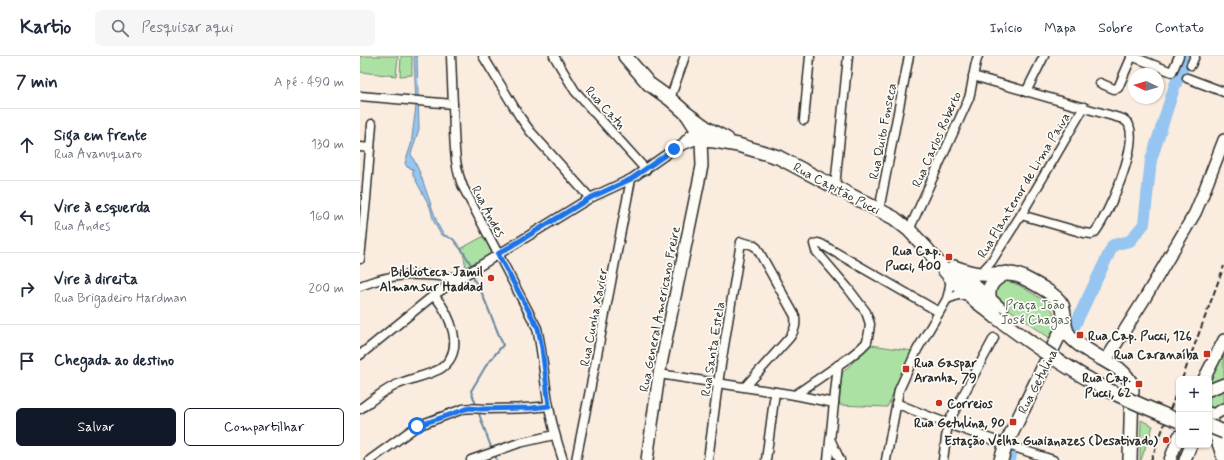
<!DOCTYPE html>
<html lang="pt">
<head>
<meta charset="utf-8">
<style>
  :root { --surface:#fff; --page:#f6f6f7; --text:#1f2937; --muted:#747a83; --line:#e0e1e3; --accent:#111827 }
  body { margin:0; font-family:Mynerve,sans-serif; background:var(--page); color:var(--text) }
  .controls { position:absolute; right:12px; bottom:12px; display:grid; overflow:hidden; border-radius:6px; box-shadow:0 1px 3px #0004 }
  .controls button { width:36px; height:36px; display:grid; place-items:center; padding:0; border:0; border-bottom:1px solid var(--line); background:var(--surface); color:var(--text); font:20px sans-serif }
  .compass { position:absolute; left:768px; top:12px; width:36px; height:36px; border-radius:50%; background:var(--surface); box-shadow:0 1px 3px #0004; rotate:274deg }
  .stop { position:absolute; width:12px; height:12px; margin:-9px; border:3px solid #1a73e8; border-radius:50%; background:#fff }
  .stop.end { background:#1a73e8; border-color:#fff; box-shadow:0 1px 4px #0008 }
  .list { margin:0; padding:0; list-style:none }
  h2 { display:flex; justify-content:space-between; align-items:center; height:52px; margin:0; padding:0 16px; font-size:17px }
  h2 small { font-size:13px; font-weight:400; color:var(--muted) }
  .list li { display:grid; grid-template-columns:26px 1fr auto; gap:12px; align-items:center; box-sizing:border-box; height:72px; padding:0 16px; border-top:1px solid var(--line) }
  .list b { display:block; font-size:15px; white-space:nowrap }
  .list p { margin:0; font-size:13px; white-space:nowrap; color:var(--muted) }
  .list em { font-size:13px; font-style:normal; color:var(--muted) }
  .actions { display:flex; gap:8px; padding:12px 16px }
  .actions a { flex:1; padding:9px 0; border:1px solid var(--accent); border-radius:6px; text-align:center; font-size:14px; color:var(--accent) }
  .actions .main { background:var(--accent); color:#fff }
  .icon { flex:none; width:22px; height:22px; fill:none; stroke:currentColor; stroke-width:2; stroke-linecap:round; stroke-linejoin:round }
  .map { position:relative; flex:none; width:864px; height:404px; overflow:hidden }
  header { display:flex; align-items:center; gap:24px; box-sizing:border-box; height:56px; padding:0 20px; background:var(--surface); border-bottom:1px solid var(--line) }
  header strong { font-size:19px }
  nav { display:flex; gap:22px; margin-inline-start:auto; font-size:14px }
  .search { width:280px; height:36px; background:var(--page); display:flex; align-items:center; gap:10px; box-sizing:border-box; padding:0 14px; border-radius:6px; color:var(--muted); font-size:15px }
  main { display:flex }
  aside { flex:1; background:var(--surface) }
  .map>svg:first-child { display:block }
  .green { fill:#ace1a4; stroke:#6c8668 }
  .water { fill:#95c5f0; stroke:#6b87a1 }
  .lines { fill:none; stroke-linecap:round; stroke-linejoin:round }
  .stream { stroke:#6b87a1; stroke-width:2 }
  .river { stroke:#95c5f0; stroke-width:12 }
  .minor-casing { stroke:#2b2b2b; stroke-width:11 }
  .secondary-casing { stroke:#2b2b2b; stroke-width:14 }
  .primary-casing { stroke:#2b2b2b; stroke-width:16 }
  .minor { stroke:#fdfcf7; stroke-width:8 }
  .secondary { stroke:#fdfcf7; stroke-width:11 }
  .primary { stroke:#fdfcf7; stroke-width:13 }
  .rail { stroke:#2b2b2b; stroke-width:2; stroke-dasharray:6 3; stroke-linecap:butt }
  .primary-bridge-casing { stroke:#2b2b2b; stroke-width:16; stroke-linecap:butt }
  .primary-bridge { stroke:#fdfcf7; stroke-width:13 }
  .route { stroke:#1a73e8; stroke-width:5 }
  .poi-dot { fill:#c8321e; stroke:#fdfcf7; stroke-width:1.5 }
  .labels { text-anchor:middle; stroke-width:3.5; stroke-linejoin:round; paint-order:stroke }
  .street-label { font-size:13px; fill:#2b2b2b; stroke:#fdfcf7 }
  .poi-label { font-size:13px; font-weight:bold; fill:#2b2b2b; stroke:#fdfcf7; text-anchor:end }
  .park-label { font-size:13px; fill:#4b5849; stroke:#fdfcf7 }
</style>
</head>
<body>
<header>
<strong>Kartio</strong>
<div class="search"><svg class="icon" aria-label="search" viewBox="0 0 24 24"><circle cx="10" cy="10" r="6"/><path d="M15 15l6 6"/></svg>Pesquisar aqui</div>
<nav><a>Início</a><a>Mapa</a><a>Sobre</a><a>Contato</a></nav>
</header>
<main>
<aside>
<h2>7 min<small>A pé · 490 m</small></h2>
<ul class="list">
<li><svg class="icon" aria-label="ahead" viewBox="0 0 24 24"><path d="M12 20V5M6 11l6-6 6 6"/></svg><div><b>Siga em frente</b><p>Rua Avanuquaro</p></div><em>130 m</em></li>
<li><svg class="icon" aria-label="left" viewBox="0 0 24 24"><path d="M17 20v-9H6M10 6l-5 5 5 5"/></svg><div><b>Vire à esquerda</b><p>Rua Andes</p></div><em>160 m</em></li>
<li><svg class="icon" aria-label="right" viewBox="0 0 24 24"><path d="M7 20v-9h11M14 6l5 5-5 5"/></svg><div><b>Vire à direita</b><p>Rua Brigadeiro Hardman</p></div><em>200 m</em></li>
<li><svg class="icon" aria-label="arrive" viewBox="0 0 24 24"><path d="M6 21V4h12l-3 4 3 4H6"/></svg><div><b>Chegada ao destino</b></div></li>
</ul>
<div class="actions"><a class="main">Salvar</a><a>Compartilhar</a></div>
</aside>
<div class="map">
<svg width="864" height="404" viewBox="0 0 864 404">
  <rect width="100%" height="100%" fill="#faecde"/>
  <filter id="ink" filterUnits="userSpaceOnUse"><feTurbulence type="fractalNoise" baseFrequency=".025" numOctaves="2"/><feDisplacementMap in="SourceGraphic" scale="8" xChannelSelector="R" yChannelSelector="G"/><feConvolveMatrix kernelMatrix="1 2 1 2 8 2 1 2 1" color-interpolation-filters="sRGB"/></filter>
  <g filter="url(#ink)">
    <g class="green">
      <polygon points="0,0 38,0 36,20 0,16"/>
      <polygon points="41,0 52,0 52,19 40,20"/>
      <polygon points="124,180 132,198 106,211 102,192"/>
      <path d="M644 225C653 225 660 230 667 234 689 247 702 255 691 283L636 244 634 233Z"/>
      <polygon points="511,289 553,295 527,351 479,349 482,317"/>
      <polygon points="864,297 864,324 849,330 848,323"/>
      <polygon points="864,332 864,348 853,353 849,350 849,338"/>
      <polygon points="781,364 793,370 781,404 780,404"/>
    </g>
    <polygon class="water" points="54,0 57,0 59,73 51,98 60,117 78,169 83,178 93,183 81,179 74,166 70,151 53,119 53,113 47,111 45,107 51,89 56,50"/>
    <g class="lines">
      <g class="stream">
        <polyline points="93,183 104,197 113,212"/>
        <polyline points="113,216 114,224 121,235 143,289 127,308 111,335 117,351"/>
        <polyline points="118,355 132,394"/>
        <polyline points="134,398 137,404"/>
      </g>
      <g class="river">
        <polyline points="714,271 753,189 770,185 784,168 791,104 815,29 829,0"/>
        <polyline points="650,404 651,398"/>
      </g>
      <defs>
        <g id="minor">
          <path d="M91 0C92 25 93 50 94 75 95 95 95 112 103 131L177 272C183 298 184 324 189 351 192 369 197 386 203 404"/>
          <polyline points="123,0 160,61 170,75 230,142"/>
          <polyline points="194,0 215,35 286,114"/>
          <polyline points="771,0 812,16 819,0"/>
          <polyline points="831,9 835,0"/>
          <path d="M613 20 763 63C765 65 768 66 769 69 778 91 749 158 735 176L732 178 724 177 661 159"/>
          <polyline points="827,22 864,36"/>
          <polyline points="740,27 754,33 758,32 772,0"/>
          <polyline points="666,36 684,0"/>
          <polyline points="0,40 93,48"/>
          <polyline points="310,43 325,0"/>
          <polyline points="444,64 450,0"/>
          <polyline points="321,89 330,79 342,74"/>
          <polyline points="0,91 10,92"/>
          <polyline points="475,131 488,0"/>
          <polyline points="519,154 549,0"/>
          <path d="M549 174 609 42C613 28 613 14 618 0"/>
          <polyline points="0,203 6,143 12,68"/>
          <polyline points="620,218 631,206 661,159 724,51"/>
          <path d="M0 230C37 215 62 218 100 222"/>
          <polyline points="587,243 598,239 609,239"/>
          <polyline points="0,299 74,239 100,222 230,142 271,123 314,93 334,85 341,84"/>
          <polyline points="299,318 435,339 474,347"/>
          <polyline points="435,339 490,301 501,292 507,286 509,276 510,268 506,256 487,231 456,195 454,188 458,187 461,188 579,256"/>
          <path d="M536 347C587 369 641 387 693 404"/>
          <path d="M0 353C12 344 23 335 36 329 49 323 69 319 80 313 107 295 90 258 74 239"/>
          <polyline points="471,385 480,404"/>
          <path d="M10 404 57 370 103 353C111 351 117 353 125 353 146 353 167 353 189 350"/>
          <polyline points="111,404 159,387 194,379"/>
          <polyline points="216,404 237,299 271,123"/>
          <path d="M348 404 358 327 381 186 393 189 397 192 435 260C436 269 435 274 430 281L385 331"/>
          <polyline points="406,404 415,336"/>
          <polyline points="468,404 478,309"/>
          <polyline points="526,404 539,334 557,294 587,243 589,235 591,222"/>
          <polyline points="583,404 588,367 634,282"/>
        </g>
        <g id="secondary">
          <polyline points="746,304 785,242 835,157 843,138 864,84"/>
          <polyline points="844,323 864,284"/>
          <polyline points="849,334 864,328"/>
          <polyline points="849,363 851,360 864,353"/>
          <polyline points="287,404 299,318 342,110 341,84"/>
          <polyline points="810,404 819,380"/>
          <polyline points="825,404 831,389"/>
        </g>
        <g id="primary">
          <polyline points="265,0 289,28 310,43 327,58 348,73 367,83"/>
          <polyline points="327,58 336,72 341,84 355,85 378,89 418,101 534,162 549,174 566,192 591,222 617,246 636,261"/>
          <path d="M594 211C602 214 611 217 620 218 635 219 649 215 662 221 674 227 696 238 702 249 706 259 702 270 709 279 719 292 744 303 759 313 765 318 769 322 772 330L770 404"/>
          <polyline points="596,213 641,254"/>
          <path d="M630 245C626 230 633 224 646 217"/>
          <polyline points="849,358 864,402"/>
          <polyline points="641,404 646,388 653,374 704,269"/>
        </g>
      </defs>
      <use href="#minor" class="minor-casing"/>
      <use href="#secondary" class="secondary-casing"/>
      <use href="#primary" class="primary-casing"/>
      <use href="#minor" class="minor"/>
      <use href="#secondary" class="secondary"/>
      <use href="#primary" class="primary"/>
      <g class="rail">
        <polyline points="822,323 864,210"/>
        <polyline points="791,404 819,330"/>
      </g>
      <defs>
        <g id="primary-bridge">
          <path d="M636 261C671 288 707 312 746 333 770 345 795 355 819 365"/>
          <polyline points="849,370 864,376"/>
        </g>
      </defs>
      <use href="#primary-bridge" class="primary-bridge-casing"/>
      <use href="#primary-bridge" class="primary-bridge"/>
    </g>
  </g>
  <g class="lines" filter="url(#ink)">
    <polyline class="route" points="57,370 109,352 121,353 172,352 189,350 182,292 178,272 138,198 230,142 271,123 314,93"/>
  </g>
  <g class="poi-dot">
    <rect x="585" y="197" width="8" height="8" rx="2"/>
    <circle cx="131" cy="222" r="4"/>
    <rect x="716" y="275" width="8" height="8" rx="2"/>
    <rect x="843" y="294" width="8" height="8" rx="2"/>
    <rect x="542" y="309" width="8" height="8" rx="2"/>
    <rect x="775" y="324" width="8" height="8" rx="2"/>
    <circle cx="579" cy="347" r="4"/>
    <rect x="649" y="362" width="8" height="8" rx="2"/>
    <circle cx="806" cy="384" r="4"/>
  </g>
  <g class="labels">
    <g class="street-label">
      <text transform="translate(246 51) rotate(48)" y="5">Rua Catu</text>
      <text transform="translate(522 75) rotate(-79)" y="5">Rua Quito Fonseca</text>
      <text transform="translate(576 83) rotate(-66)" y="5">Rua Carlos Roberto</text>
      <text transform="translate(663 129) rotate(-59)" y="5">Rua Flantenor de Lima Paiva</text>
      <text transform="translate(477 132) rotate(28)" y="5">Rua Capitão Pucci</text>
      <text transform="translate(129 155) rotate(62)" y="5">Rua Andes</text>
      <text transform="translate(299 253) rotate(-79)" y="5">Rua General Americano Freire</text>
      <text transform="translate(233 261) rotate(-79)" y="5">Rua Cunha Xavier</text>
      <text transform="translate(352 293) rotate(-81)" y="5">Rua Santa Estela</text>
      <text transform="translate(677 325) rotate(-63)" y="5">Rua Getulina</text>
    </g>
    <g class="poi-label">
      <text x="581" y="199">Rua Cap.<tspan x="581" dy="15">Pucci, 400</tspan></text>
      <text x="123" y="220">Biblioteca Jamil<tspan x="123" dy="15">Almansur Haddad</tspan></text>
      <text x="728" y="284" text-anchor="start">Rua Cap. Pucci, 126</text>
      <text x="839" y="303">Rua Caranaíba</text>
      <text x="554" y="311" text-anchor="start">Rua Gaspar<tspan x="554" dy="15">Aranha, 79</tspan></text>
      <text x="771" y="326">Rua Cap.<tspan x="771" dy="15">Pucci, 62</tspan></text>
      <text x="587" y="352" text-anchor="start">Correios</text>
      <text x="645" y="371">Rua Getulina, 90</text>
      <text x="798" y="389">Estação Velha Guaianazes (Desativado)</text>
    </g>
    <g class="park-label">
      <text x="675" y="253">Praça João<tspan x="675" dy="15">José Chagas</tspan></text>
    </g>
  </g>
</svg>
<div class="controls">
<button>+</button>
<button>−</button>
</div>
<svg class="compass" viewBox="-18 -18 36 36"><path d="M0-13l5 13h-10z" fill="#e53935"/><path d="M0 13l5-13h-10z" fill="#747a83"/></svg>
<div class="stop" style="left:57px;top:370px"></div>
<div class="stop end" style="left:314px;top:93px"></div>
</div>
</main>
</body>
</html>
